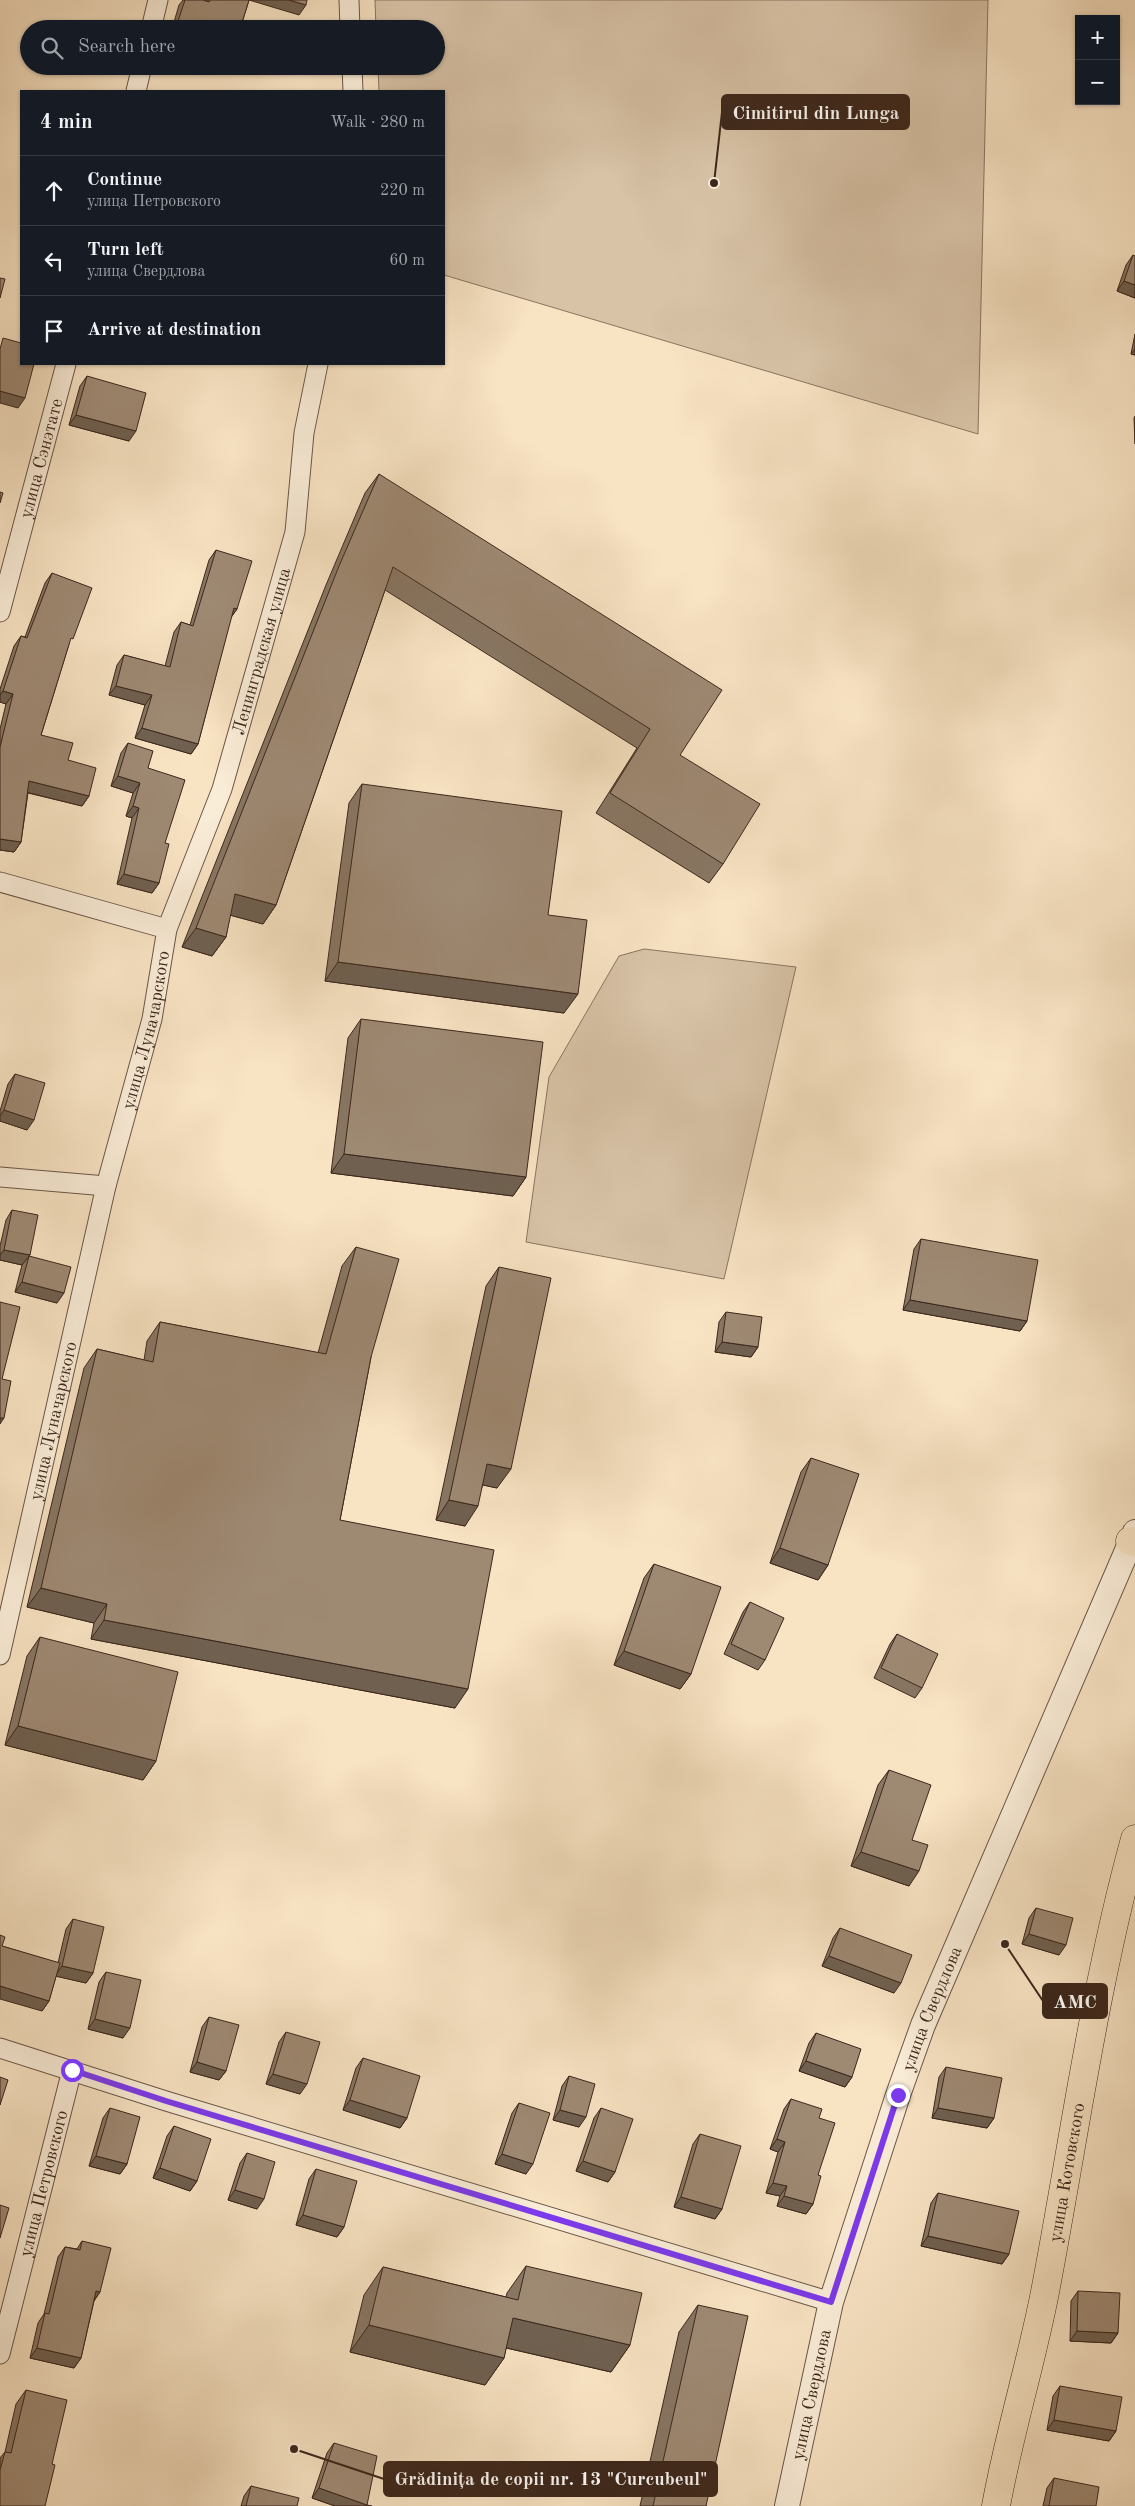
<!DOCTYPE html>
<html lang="en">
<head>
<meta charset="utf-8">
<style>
  :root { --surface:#171b24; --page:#20242c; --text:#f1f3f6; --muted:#9ea1a6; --line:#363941 }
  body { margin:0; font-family:"Old Standard TT",serif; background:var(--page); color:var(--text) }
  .controls { position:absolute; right:15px; top:15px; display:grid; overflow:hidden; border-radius:0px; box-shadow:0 1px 4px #0004 }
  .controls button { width:45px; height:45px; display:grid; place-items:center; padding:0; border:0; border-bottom:1px solid var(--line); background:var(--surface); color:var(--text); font:25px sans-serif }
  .stop { position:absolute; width:15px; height:15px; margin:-11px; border:4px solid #7c3aed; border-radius:50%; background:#fff }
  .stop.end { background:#7c3aed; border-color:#fff; box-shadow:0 1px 5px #0008 }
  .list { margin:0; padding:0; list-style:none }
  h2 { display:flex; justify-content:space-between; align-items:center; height:65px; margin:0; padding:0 20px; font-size:21px }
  h2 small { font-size:16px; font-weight:400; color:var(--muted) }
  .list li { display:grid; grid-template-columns:32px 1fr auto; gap:15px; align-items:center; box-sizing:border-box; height:70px; padding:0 20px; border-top:1px solid var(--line) }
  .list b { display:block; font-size:19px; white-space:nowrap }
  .list p { margin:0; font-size:16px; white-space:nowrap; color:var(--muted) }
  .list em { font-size:16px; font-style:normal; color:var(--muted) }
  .icon { flex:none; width:28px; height:28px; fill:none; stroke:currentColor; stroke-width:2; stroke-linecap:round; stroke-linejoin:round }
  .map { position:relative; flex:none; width:1135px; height:2506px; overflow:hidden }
  .search { position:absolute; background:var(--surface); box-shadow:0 1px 4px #0004; left:20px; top:20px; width:425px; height:55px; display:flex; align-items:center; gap:12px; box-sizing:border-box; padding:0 18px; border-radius:28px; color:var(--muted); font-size:19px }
  .panel { position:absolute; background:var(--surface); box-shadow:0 1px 4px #0004; left:20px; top:90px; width:425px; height:275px; border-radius:0px }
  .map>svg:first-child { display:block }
  .green { fill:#d8c3a7; stroke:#8a7562 }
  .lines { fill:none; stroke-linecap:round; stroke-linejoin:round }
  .minor-casing { stroke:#6b5646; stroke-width:21 }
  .tertiary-casing { stroke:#6b5646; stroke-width:26 }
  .trunk-casing { stroke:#3c271c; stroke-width:29 }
  .minor { stroke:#faedd8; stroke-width:19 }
  .tertiary { stroke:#faedd8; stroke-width:24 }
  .trunk { stroke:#f8e3c3; stroke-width:28 }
  .wall { fill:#887663; stroke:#3c271c }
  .shaded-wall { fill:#6f6050; stroke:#3c271c }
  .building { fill:#9e8973; stroke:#3c271c }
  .route { stroke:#7c3aed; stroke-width:6 }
  .labels { text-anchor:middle; stroke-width:4; stroke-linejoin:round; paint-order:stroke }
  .street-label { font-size:18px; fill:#3c271c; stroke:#faedd8 }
  .leader { fill:none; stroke:#3c271c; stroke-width:2 }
  .callout-dot { fill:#3c271c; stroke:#faedd8; stroke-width:2 }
  .callout { fill:#3c271c; stroke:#3c271c; stroke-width:2 }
  .callout-label { font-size:19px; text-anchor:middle; font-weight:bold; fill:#fff }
</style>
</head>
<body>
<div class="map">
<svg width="1135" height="2506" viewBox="0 0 1135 2506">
  <rect width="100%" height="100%" fill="#f8e3c3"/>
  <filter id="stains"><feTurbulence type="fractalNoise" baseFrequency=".004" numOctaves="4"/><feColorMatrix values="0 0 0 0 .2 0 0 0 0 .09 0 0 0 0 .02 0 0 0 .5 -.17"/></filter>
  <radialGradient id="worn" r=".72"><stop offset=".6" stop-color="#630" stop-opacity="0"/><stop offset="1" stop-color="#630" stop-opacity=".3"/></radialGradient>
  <g class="green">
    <polygon points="375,0 988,0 978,434 444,275 444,91 379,91 378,66 436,66 436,29 376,29"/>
    <polygon points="644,949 796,967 724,1279 526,1242 549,1077 619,956"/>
  </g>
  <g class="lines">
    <defs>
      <g id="minor">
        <polyline points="349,0 350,29"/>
        <polyline points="151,29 158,0"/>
        <polyline points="352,66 353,91"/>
        <polyline points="136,91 142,66"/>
        <path id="s1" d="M0 612 66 364"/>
        <polyline points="0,882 167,929"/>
        <polyline points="0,1177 106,1186"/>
        <path id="s2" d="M0 1655 106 1186 152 1019 167 929 222 789 295 532 304 433 318 364"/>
        <polyline points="0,2048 166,2101 831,2302"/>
        <path id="s3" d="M0 2354 72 2070"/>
      </g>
      <g id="tertiary">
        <path id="s4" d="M787 2506 831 2302 898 2095 923 2025 1135 1532"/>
      </g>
      <g id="trunk">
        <polyline points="1130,1541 1135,1542"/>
        <path id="s5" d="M996 2506C1009 2434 1031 2364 1045 2292 1074 2140 1094 1988 1135 1839"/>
      </g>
    </defs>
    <use href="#minor" class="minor-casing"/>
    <use href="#tertiary" class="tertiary-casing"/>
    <use href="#trunk" class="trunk-casing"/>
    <use href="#minor" class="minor"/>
    <use href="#tertiary" class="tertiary"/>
    <use href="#trunk" class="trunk"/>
  </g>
  <g class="wall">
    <polygon points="183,0 203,0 206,1 206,0 249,0 240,29 172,29 179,5"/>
    <polygon points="1133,255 1135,298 1117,291 1126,265"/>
    <polygon points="1135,334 1135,355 1131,354"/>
    <polygon points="87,376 129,441 69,425 80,386"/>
    <polygon points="1135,416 1135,444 1134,418"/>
    <polygon points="379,474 680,755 723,864 709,883 596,813 637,748 385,590 276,905 263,924 230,915 226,937 212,956 182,947 326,585 365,493"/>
    <polygon points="216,550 237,609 231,617 198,744 191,754 135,738 145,705 109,695 117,665 124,655 165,666 174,632 181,622 190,625 209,560"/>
    <polygon points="52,573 69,644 41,735 68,760 89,796 82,806 28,793 21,842 14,852 0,850 0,729 6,704 0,702 0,689 14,646 21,636 25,637 45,583"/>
    <polygon points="128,743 148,768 165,843 159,883 152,893 117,884 132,818 126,816 133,793 111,786 121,753"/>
    <polygon points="362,784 548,915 564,1013 325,981 349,803"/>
    <polygon points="361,1019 526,1177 513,1196 331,1173 348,1038"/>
    <polygon points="15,1074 27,1130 0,1121 0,1111 8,1084"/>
    <polygon points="12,1210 30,1255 29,1256 57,1303 15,1292 22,1265 0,1260 0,1246 6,1220"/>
    <polygon points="921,1239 1027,1321 1020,1331 903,1310 914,1249"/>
    <polygon points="356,1247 371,1357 340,1520 455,1708 91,1639 94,1623 27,1607 84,1368 97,1349 144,1360 147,1341 160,1322 318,1353 342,1266"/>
    <polygon points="499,1267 497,1488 483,1485 465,1526 436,1520 486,1286"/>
    <polygon points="726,1312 758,1347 751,1357 715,1352 719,1322"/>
    <polygon points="811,1458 828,1565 818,1580 770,1563 801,1472"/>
    <polygon points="654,1564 691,1674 680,1689 614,1665 644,1578"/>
    <polygon points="750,1602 765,1660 758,1670 724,1654 743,1612"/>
    <polygon points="897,1634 922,1688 915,1698 874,1678 890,1644"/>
    <polygon points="40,1637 156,1761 143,1780 5,1745 27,1656"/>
    <polygon points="889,1770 912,1840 909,1886 851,1866 878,1785"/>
    <polygon points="1036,1908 1059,1955 1022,1944 1029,1918"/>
    <polygon points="73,1919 93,1973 86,1983 56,1976 49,2001 42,2011 2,1946 58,1963 66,1929"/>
    <polygon points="840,1928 894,1993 822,1966 833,1938"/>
    <polygon points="106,1972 123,2038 88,2029 99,1982"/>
    <polygon points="209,2017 226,2071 219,2080 190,2072 202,2027"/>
    <polygon points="286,2032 300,2094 266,2084 279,2042"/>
    <polygon points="816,2033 852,2077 845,2087 799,2071 809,2043"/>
    <polygon points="363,2058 407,2118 400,2128 343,2110 356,2068"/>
    <polygon points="946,2067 994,2118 987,2128 932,2118 939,2077"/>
    <polygon points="569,2076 579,2127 553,2120 562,2086"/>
    <polygon points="791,2099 819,2118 818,2175 813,2204 806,2214 777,2206 780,2196 766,2193 778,2152 770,2149 784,2109"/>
    <polygon points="519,2103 526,2174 495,2164 512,2113"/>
    <polygon points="110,2108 127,2164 120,2174 89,2166 103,2118"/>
    <polygon points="601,2108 615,2172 608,2182 576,2171 594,2118"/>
    <polygon points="174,2126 197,2181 190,2191 153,2178 167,2136"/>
    <polygon points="700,2134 722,2209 715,2219 674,2207 693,2144"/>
    <polygon points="247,2153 257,2209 228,2200 240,2163"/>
    <polygon points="316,2169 344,2227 337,2237 296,2225 309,2179"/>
    <polygon points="938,2193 1009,2254 1002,2264 921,2246 931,2203"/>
    <polygon points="82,2241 100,2292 94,2301 81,2358 74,2368 30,2358 38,2323 44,2314 58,2257 65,2247 77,2249"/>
    <polygon points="526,2266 630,2345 611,2372 506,2348 504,2358 485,2385 350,2352 364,2295 383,2267 506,2297 507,2293"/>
    <polygon points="1078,2291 1118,2333 1111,2343 1070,2341 1071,2301"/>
    <polygon points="698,2305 706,2506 640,2506 679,2332"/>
    <polygon points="1060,2386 1116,2431 1109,2441 1047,2430 1053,2396"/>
    <polygon points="26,2390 52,2464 0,2506 0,2458 5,2452 16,2404"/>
    <polygon points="334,2443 367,2505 372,2506 335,2506 312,2498 327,2453"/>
    <polygon points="1054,2478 1096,2506 1043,2506 1047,2488"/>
    <polygon points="251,2486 297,2506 241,2506 244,2496"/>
  </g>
  <g class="shaded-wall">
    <polygon points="249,0 289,0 306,5 299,15"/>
    <polygon points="177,24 192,29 174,29"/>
    <polygon points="1124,281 1135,285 1135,298 1117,291"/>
    <polygon points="1135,349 1135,355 1131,354"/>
    <polygon points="0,391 25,398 18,408 0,403"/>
    <polygon points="76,415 136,431 129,441 69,425"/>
    <polygon points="234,608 237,609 230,619"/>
    <polygon points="116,686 152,695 145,705 109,695"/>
    <polygon points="3,691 13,694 6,704 0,702 0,695"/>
    <polygon points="142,728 198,744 191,754 135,738"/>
    <polygon points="118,776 140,783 133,793 111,786"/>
    <polygon points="29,781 89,796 82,806 22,791"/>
    <polygon points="133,806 139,808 132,818 126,816"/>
    <polygon points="0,839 21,842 14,852 0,850"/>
    <polygon points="124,874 159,883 152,893 117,884"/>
    <polygon points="235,894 276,905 263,924 222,913"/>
    <polygon points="196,928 226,937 212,956 182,947"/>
    <polygon points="338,962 578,994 564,1013 325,981"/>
    <polygon points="4,1110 34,1120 27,1130 0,1121 0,1116"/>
    <polygon points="344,1154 526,1177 513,1196 331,1173"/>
    <polygon points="4,1250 30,1255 22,1265 0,1260 0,1255"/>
    <polygon points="22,1282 64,1293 57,1303 15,1292"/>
    <polygon points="910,1300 1027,1321 1020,1331 903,1310"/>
    <polygon points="722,1342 758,1347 751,1357 715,1352"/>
    <polygon points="0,1418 4,1418 0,1424"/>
    <polygon points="487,1464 511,1469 497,1488 474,1483"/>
    <polygon points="449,1500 478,1506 465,1526 436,1520"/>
    <polygon points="780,1548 828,1565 818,1580 770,1563"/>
    <polygon points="41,1588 107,1604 94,1623 27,1607"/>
    <polygon points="104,1620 468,1689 455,1708 91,1639"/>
    <polygon points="624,1651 691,1674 680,1689 614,1665"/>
    <polygon points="18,1726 156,1761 143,1780 5,1745"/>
    <polygon points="861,1852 919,1871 909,1886 851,1866"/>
    <polygon points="1029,1934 1066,1945 1059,1955 1022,1944"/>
    <polygon points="829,1956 901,1983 894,1993 822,1966"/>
    <polygon points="62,1966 93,1973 86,1983 55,1976"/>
    <polygon points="0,1986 49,2001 42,2011 0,1999"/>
    <polygon points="95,2019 130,2028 123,2038 88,2029"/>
    <polygon points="806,2061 852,2077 845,2087 799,2071"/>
    <polygon points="197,2062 226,2071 219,2080 190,2072"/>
    <polygon points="273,2074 307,2084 300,2094 266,2084"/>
    <polygon points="350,2100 407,2118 400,2128 343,2110"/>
    <polygon points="938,2108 994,2118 987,2128 932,2118"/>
    <polygon points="560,2110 586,2117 579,2127 553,2120"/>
    <polygon points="777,2139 785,2142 778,2152 770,2149"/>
    <polygon points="502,2154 533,2164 526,2174 495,2164"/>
    <polygon points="96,2156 127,2164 120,2174 89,2166"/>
    <polygon points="583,2161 615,2172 608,2182 576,2171"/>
    <polygon points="160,2168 197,2181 190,2191 153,2178"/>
    <polygon points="773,2183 787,2186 780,2196 766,2193"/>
    <polygon points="235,2190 264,2199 257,2209 228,2200"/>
    <polygon points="784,2196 813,2204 806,2214 777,2206"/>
    <polygon points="681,2197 722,2209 715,2219 674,2207"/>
    <polygon points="303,2215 344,2227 337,2237 296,2225"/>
    <polygon points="928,2236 1009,2254 1002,2264 921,2246"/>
    <polygon points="96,2291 100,2292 93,2302"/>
    <polygon points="513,2318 630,2345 611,2372 494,2345"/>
    <polygon points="369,2325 504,2358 485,2385 350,2352"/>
    <polygon points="1077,2331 1118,2333 1111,2343 1070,2341"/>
    <polygon points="37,2348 81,2358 74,2368 30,2358"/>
    <polygon points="1054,2420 1116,2431 1109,2441 1047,2430"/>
    <polygon points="319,2488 367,2505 367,2506 335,2506 312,2498"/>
  </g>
  <g class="building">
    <polygon points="185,0 203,0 209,2 210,0 249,0 240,29 192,29 177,24"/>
    <polygon points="289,0 307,0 306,5"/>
    <polygon points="1133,255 1135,256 1135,285 1124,281"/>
    <polygon points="0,278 5,279 0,298"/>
    <polygon points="3,338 21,343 21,364 34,364 25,398 0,391 0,349"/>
    <polygon points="87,376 146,393 136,431 76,415"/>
    <polygon points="379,474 722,690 680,755 760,804 723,864 610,793 650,729 393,567 276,905 235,894 226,937 196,928 339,566"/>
    <polygon points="0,492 3,493 0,503"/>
    <polygon points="216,550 252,561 237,609 234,608 198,744 142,728 152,695 116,686 124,655 170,667 181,622 193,626"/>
    <polygon points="52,573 92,588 73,639 71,638 41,735 73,743 68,760 96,768 89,796 29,781 21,842 0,839 0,747 13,694 3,691 21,636 27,638"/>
    <polygon points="128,743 153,751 148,768 185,780 165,843 169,844 159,883 124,874 139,808 133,806 140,783 118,776"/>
    <polygon points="362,784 562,811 548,915 587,920 578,994 338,962"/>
    <polygon points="361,1019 543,1042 526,1177 344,1154"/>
    <polygon points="15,1074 45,1083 34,1120 4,1110"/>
    <polygon points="12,1210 38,1215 30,1255 4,1250"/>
    <polygon points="921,1239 1038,1260 1027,1321 910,1300"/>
    <polygon points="356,1247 399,1259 371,1357 340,1520 494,1550 468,1689 104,1620 107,1604 41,1588 97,1349 153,1362 160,1322 326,1354"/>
    <polygon points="29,1256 71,1267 64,1293 22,1282"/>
    <polygon points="499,1267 551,1278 511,1469 487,1464 478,1506 449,1500"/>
    <polygon points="0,1302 20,1307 2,1379 11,1381 4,1418 0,1418"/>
    <polygon points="726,1312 762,1317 758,1347 722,1342"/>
    <polygon points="811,1458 859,1474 828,1565 780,1548"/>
    <polygon points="654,1564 721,1587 691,1674 624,1651"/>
    <polygon points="750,1602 784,1618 765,1660 731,1644"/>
    <polygon points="897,1634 938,1654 922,1688 881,1668"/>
    <polygon points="40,1637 178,1672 156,1761 18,1726"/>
    <polygon points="889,1770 931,1785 912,1840 928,1845 919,1871 861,1852"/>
    <polygon points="1036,1908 1073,1918 1066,1945 1029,1934"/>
    <polygon points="73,1919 104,1927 93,1973 62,1966"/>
    <polygon points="840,1928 912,1955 901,1983 829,1956"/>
    <polygon points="0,1935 5,1937 2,1946 60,1963 49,2001 0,1986"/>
    <polygon points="106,1972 141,1980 130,2028 95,2019"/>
    <polygon points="209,2017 239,2025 226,2071 197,2062"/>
    <polygon points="286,2032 320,2042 307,2084 273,2074"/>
    <polygon points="816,2033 861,2049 852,2077 806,2061"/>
    <polygon points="363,2058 420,2076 407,2118 350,2100"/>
    <polygon points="946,2067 1002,2078 994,2118 938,2108"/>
    <polygon points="569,2076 595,2084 586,2117 560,2110"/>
    <polygon points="0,2077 8,2080 0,2105"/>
    <polygon points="791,2099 822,2109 819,2118 835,2123 818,2175 821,2176 813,2204 784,2196 787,2186 773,2183 785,2142 777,2139"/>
    <polygon points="519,2103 550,2113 533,2164 502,2154"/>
    <polygon points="110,2108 140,2117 127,2164 96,2156"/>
    <polygon points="601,2108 633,2119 615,2172 583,2161"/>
    <polygon points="174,2126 211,2139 197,2181 160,2168"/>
    <polygon points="700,2134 741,2146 722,2209 681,2197"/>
    <polygon points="247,2153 275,2162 264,2199 235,2190"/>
    <polygon points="316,2169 357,2181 344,2227 303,2215"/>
    <polygon points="938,2193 1019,2211 1009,2254 928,2236"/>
    <polygon points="0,2205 9,2208 0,2238"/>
    <polygon points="82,2241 111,2248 100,2292 96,2291 81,2358 37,2348 45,2313 49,2314 65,2247 80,2250"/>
    <polygon points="526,2266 642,2293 630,2345 513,2318 504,2358 369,2325 383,2267 518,2300"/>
    <polygon points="1078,2291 1120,2293 1118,2333 1077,2331"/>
    <polygon points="698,2305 748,2316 706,2506 653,2506"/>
    <polygon points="1060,2386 1122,2397 1116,2431 1054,2420"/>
    <polygon points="26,2390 67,2400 52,2464 55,2465 45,2506 0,2506 0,2470 5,2452 11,2453"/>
    <polygon points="334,2443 377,2456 367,2505 319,2488"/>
    <polygon points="1054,2478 1099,2487 1096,2506 1049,2506"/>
    <polygon points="251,2486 299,2498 297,2506 246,2506"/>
  </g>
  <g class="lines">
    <polyline class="route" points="72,2070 166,2101 831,2302 898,2095"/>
  </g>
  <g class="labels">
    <g class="street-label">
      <text dy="6" stroke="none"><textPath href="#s1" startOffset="159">улица Сэнэтате</textPath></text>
      <text dy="6" stroke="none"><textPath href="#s2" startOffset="1039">Ленинградская улица</textPath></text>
      <text dy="6" stroke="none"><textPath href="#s2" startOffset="642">улица Луначарского</textPath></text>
      <text dy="6" stroke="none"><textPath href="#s2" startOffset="240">улица Луначарского</textPath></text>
      <text dy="6" stroke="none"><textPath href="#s4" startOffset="519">улица Свердлова</textPath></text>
      <text dy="6" stroke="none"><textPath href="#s5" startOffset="341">улица Котовского</textPath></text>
      <text dy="6" stroke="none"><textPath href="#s3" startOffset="176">улица Петровского</textPath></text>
      <text dy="6" stroke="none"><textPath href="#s4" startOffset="114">улица Свердлова</textPath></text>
    </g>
  </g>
  <path class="leader" d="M714 183L722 112M1005 1944L1043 2001M294 2449L384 2479"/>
  <g class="callout-dot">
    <circle cx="714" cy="183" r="5"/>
    <circle cx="1005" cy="1944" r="5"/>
    <circle cx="294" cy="2449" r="5"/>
  </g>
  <g class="callout">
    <rect x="722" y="95" width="187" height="34" rx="5"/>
    <rect x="1043" y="1984" width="64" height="34" rx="5"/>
    <rect x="384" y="2462" width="333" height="34" rx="5"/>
  </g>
  <g class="callout-label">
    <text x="816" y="119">Cimitirul din Lunga</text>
    <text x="1075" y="2008">AMC</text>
    <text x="551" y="2485">Grădinița de copii nr. 13 "Curcubeul"</text>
  </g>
  <rect width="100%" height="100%" filter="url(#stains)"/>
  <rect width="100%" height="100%" fill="url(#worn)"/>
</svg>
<div class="controls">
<button>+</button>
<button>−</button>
</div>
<div class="stop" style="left:72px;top:2070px"></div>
<div class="stop end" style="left:898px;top:2095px"></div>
<div class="search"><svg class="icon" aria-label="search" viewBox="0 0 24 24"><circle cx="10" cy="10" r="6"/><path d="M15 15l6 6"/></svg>Search here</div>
<section class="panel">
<h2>4 min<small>Walk · 280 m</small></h2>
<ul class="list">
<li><svg class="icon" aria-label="ahead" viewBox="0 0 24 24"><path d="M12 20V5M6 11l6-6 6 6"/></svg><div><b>Continue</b><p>улица Петровского</p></div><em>220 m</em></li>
<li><svg class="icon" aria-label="left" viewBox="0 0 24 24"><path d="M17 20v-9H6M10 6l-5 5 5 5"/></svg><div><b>Turn left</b><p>улица Свердлова</p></div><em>60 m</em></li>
<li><svg class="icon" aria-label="arrive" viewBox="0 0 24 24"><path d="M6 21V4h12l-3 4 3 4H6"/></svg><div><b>Arrive at destination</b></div></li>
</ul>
</section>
</div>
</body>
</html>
